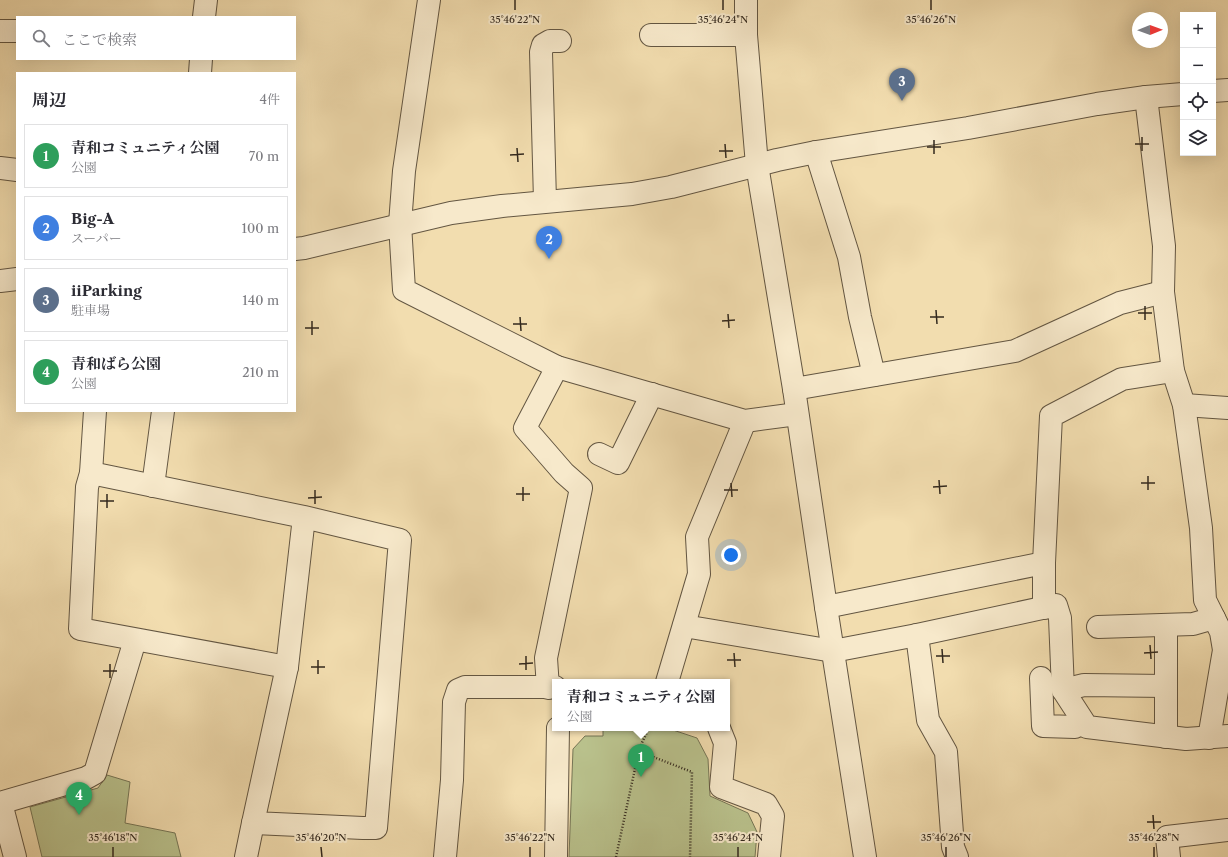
<!DOCTYPE html>
<html lang="ja">
<head>
<meta charset="utf-8">
<style>
  :root { --surface:#fff; --page:#f7f7f7; --text:#2b2b33; --muted:#7c7c81; --line:#e1e1e2; --accent:#1a73e8 }
  body { margin:0; font-family:"Libre Caslon Text","Noto Serif JP",serif; background:var(--page); color:var(--text) }
  .controls { position:absolute; right:12px; top:12px; display:grid; overflow:hidden; border-radius:0px; box-shadow:0 4px 16px #0002 }
  .controls button { width:36px; height:36px; display:grid; place-items:center; padding:0; border:0; border-bottom:1px solid var(--line); background:var(--surface); color:var(--text); font:20px sans-serif }
  .compass { position:absolute; left:1132px; top:12px; width:36px; height:36px; border-radius:50%; background:var(--surface); box-shadow:0 4px 16px #0002; rotate:89deg }
  .you { position:absolute; left:731px; top:555px; width:14px; height:14px; margin:-10px; border:3px solid #fff; border-radius:50%; background:#1a73e8; box-shadow:0 0 0 6px #1a73e833 }
  .badge { display:grid; place-items:center; width:26px; height:26px; border-radius:50%; background:var(--accent); color:#fff; font-size:13px; font-weight:700 }
  .pin { position:absolute; translate:-50% -33px; filter:drop-shadow(0 1px 2px #0008) }
  .pin::after { content:''; position:absolute; top:21px; width:14px; height:12px; background:inherit; clip-path:polygon(0 0,100% 0,50% 100%) }
  .popup { position:absolute; left:552px; top:679px; width:178px; height:52px; box-sizing:border-box; display:grid; place-content:center; border-radius:0px; background:var(--surface); filter:drop-shadow(0 1px 3px #0005); font-size:13px; white-space:nowrap; color:var(--muted) }
  .popup b { font-size:15px; color:var(--text) }
  .popup::after { content:''; position:absolute; left:50%; top:100%; margin-left:-8px; border:8px solid transparent; border-top-color:var(--surface) }
  .list { margin:0; padding:0; list-style:none }
  h2 { display:flex; justify-content:space-between; align-items:center; height:52px; margin:0; padding:0 16px; font-size:17px }
  h2 small { font-size:13px; font-weight:400; color:var(--muted) }
  .list li { display:grid; grid-template-columns:26px 1fr auto; gap:12px; align-items:center; box-sizing:border-box; height:64px; margin:0 8px 8px; padding:0 8px; border:1px solid var(--line); border-radius:0px }
  .list b { display:block; font-size:15px; white-space:nowrap }
  .list p { margin:0; font-size:13px; white-space:nowrap; color:var(--muted) }
  .list em { font-size:13px; font-style:normal; color:var(--muted) }
  .icon { flex:none; width:22px; height:22px; fill:none; stroke:currentColor; stroke-width:2; stroke-linecap:round; stroke-linejoin:round }
  .map { position:relative; flex:none; width:1228px; height:857px; overflow:hidden }
  .search { position:absolute; background:var(--surface); box-shadow:0 4px 16px #0002; left:16px; top:16px; width:280px; height:44px; display:flex; align-items:center; gap:10px; box-sizing:border-box; padding:0 14px; border-radius:0px; color:var(--muted); font-size:15px }
  .panel { position:absolute; background:var(--surface); box-shadow:0 4px 16px #0002; left:16px; top:72px; width:280px; height:340px; border-radius:0px }
  .map>svg:first-child { display:block }
  .green { fill:#b9c18c; stroke:#767555 }
  .lines { fill:none; stroke-linecap:round; stroke-linejoin:round }
  .minor-casing { stroke:#635642; stroke-width:24 }
  .path { stroke:#33291e; stroke-width:2.5; stroke-dasharray:1 2; stroke-linecap:butt }
  .minor { stroke:#f7e9cb; stroke-width:22 }
  .ticks { fill:none; stroke:#33291e; stroke-width:1.5 }
  .ticks-label { font-size:10px; text-anchor:middle; fill:#33291e; stroke:#f7e9cb; stroke-width:4; stroke-linejoin:round; paint-order:stroke }
</style>
</head>
<body>
<div class="map">
<svg width="1228" height="857" viewBox="0 0 1228 857">
  <rect width="100%" height="100%" fill="#f2ddaf"/>
  <filter id="stains"><feTurbulence type="fractalNoise" baseFrequency=".005" numOctaves="4"/><feColorMatrix values="0 0 0 0 .2 0 0 0 0 .09 0 0 0 0 .02 0 0 0 .5 -.17"/></filter>
  <radialGradient id="worn" r=".72"><stop offset=".6" stop-color="#630" stop-opacity="0"/><stop offset="1" stop-color="#630" stop-opacity=".3"/></radialGradient>
  <g class="green">
    <polygon points="603,728 667,728 697,738 708,759 710,796 748,813 757,832 755,857 569,857 573,749 585,736 603,736"/>
    <polygon points="107,775 130,782 125,823 175,833 181,857 42,857 30,807 98,788"/>
  </g>
  <g class="lines">
    <defs>
      <g id="minor">
        <polyline points="429,0 404,171 400,224 404,290 557,367 745,421 797,414"/>
        <polyline points="746,0 746,35 757,165 794,389 826,607 865,857"/>
        <polyline points="204,17 206,0"/>
        <polyline points="0,31 17,31"/>
        <polyline points="651,35 746,35"/>
        <polyline points="200,73 201,59"/>
        <polyline points="1213,91 1228,90"/>
        <polyline points="1146,97 1164,246 1163,292 1173,371 1184,405 1201,528 1205,600 1221,632 1224,650 1209,738"/>
        <polyline points="816,152 849,257 860,317 874,375"/>
        <polyline points="0,168 17,170"/>
        <polyline points="545,201 541,52 543,45 550,41 560,41"/>
        <polyline points="295,249 304,248 451,213 502,206 632,194 671,187 777,160 816,152 968,128 1097,104 1146,97 1183,94"/>
        <polyline points="0,281 17,279"/>
        <polyline points="794,389 1015,351 1120,303 1163,292"/>
        <polyline points="1184,405 1228,408"/>
        <polyline points="95,411 91,473 87,487 80,629 287,667"/>
        <polyline points="599,454 618,463 652,394"/>
        <polyline points="91,473 304,517 400,540 376,828 363,828 253,823 287,667 304,517"/>
        <polyline points="153,486 163,411"/>
        <polyline points="826,607 1044,563"/>
        <polyline points="1044,608 1044,563 1051,416 1122,379 1173,371"/>
        <polyline points="1166,625 1166,737"/>
        <polyline points="684,626 833,651 917,635 1056,605 1060,618 1063,690 1087,727 1186,739 1228,736"/>
        <polyline points="1098,627 1193,624 1214,618"/>
        <polyline points="917,635 928,720 946,752 953,847 957,857"/>
        <polyline points="1041,678 1043,726 1075,727 1083,722"/>
        <polyline points="667,682 699,574 697,537 745,421"/>
        <polyline points="548,688 546,658 581,488 564,473 525,428 557,367"/>
        <polyline points="1063,690 1084,685 1166,686"/>
        <polyline points="719,728 725,743 721,787 766,804 773,816 769,857"/>
        <polyline points="0,803 86,778 95,773 135,640"/>
        <polyline points="1,803 15,857"/>
        <polyline points="246,857 253,823"/>
        <polyline points="445,857 452,780 454,702 458,690 465,687 555,687"/>
        <polyline points="556,857 558,728"/>
        <polyline points="1169,857 1167,837 1228,830"/>
      </g>
    </defs>
    <use href="#minor" class="minor-casing"/>
    <g class="path">
      <polyline points="649,728 638,751 692,772 690,857"/>
      <polyline points="616,857 639,750"/>
    </g>
    <use href="#minor" class="minor"/>
  </g>
  <path class="ticks" d="M515 0V10M723 0V10M931 0V10M1142 137V151M934 140V154M725 144 726 158M1135 144H1149M927 147H941M517 148 518 162M719 151H733M510 155 524 154M1145 306V320M936 310 937 324M1138 313H1152M728 314 729 328M520 317 521 331M930 317H944M312 321V335M722 321 735 320M513 324H527M305 328H319M1148 476V490M939 480 940 494M731 483 732 497M1141 483H1155M523 487V501M933 487 947 486M315 490V504M724 490H738M107 494V508M516 494H530M308 498 322 497M100 501H114M1150 645 1151 659M942 649 943 663M734 653 735 667M1144 653 1158 652M526 656V670M936 656H950M318 660V674M727 660H741M110 664V678M519 664 533 663M311 667H325M103 671H117M1153 815 1154 829M1147 822H1161M113 847V857M321 847 322 857M530 847V857M738 847V857M946 847V857M1154 847V857"/>
  <g class="ticks-label">
    <text x="515" y="23">35°46'22"N</text>
    <text x="723" y="23">35°46'24"N</text>
    <text x="931" y="23">35°46'26"N</text>
    <text x="113" y="841">35°46'18"N</text>
    <text x="321" y="841">35°46'20"N</text>
    <text x="530" y="841">35°46'22"N</text>
    <text x="738" y="841">35°46'24"N</text>
    <text x="946" y="841">35°46'26"N</text>
    <text x="1154" y="841">35°46'28"N</text>
  </g>
  <rect width="100%" height="100%" filter="url(#stains)"/>
  <rect width="100%" height="100%" fill="url(#worn)"/>
</svg>
<div class="controls">
<button>+</button>
<button>−</button>
<button><svg class="icon" aria-label="locate" viewBox="0 0 24 24"><circle cx="12" cy="12" r="6"/><path d="M12 2v4M12 18v4M2 12h4M18 12h4"/></svg></button>
<button><svg class="icon" aria-label="layers" viewBox="0 0 24 24"><path d="M12 4l9 5-9 5-9-5zM3 14l9 5 9-5"/></svg></button>
</div>
<svg class="compass" viewBox="-18 -18 36 36"><path d="M0-13l5 13h-10z" fill="#e53935"/><path d="M0 13l5-13h-10z" fill="#7c7c81"/></svg>
<div class="you"></div>
<div class="pin badge" style="left:641px;top:777px;background:#2e9e5b">1</div>
<div class="popup"><b>青和コミュニティ公園</b>公園</div>
<div class="pin badge" style="left:549px;top:259px;background:#3f7fe0">2</div>
<div class="pin badge" style="left:902px;top:101px;background:#5c6f8a">3</div>
<div class="pin badge" style="left:79px;top:815px;background:#2e9e5b">4</div>
<div class="search"><svg class="icon" aria-label="search" viewBox="0 0 24 24"><circle cx="10" cy="10" r="6"/><path d="M15 15l6 6"/></svg>ここで検索</div>
<section class="panel">
<h2>周辺<small>4件</small></h2>
<ul class="list">
<li><span class="badge" style="background:#2e9e5b">1</span><div><b>青和コミュニティ公園</b><p>公園</p></div><em>70 m</em></li>
<li><span class="badge" style="background:#3f7fe0">2</span><div><b>Big-A</b><p>スーパー</p></div><em>100 m</em></li>
<li><span class="badge" style="background:#5c6f8a">3</span><div><b>iiParking</b><p>駐車場</p></div><em>140 m</em></li>
<li><span class="badge" style="background:#2e9e5b">4</span><div><b>青和ばら公園</b><p>公園</p></div><em>210 m</em></li>
</ul>
</section>
</div>
</body>
</html>
